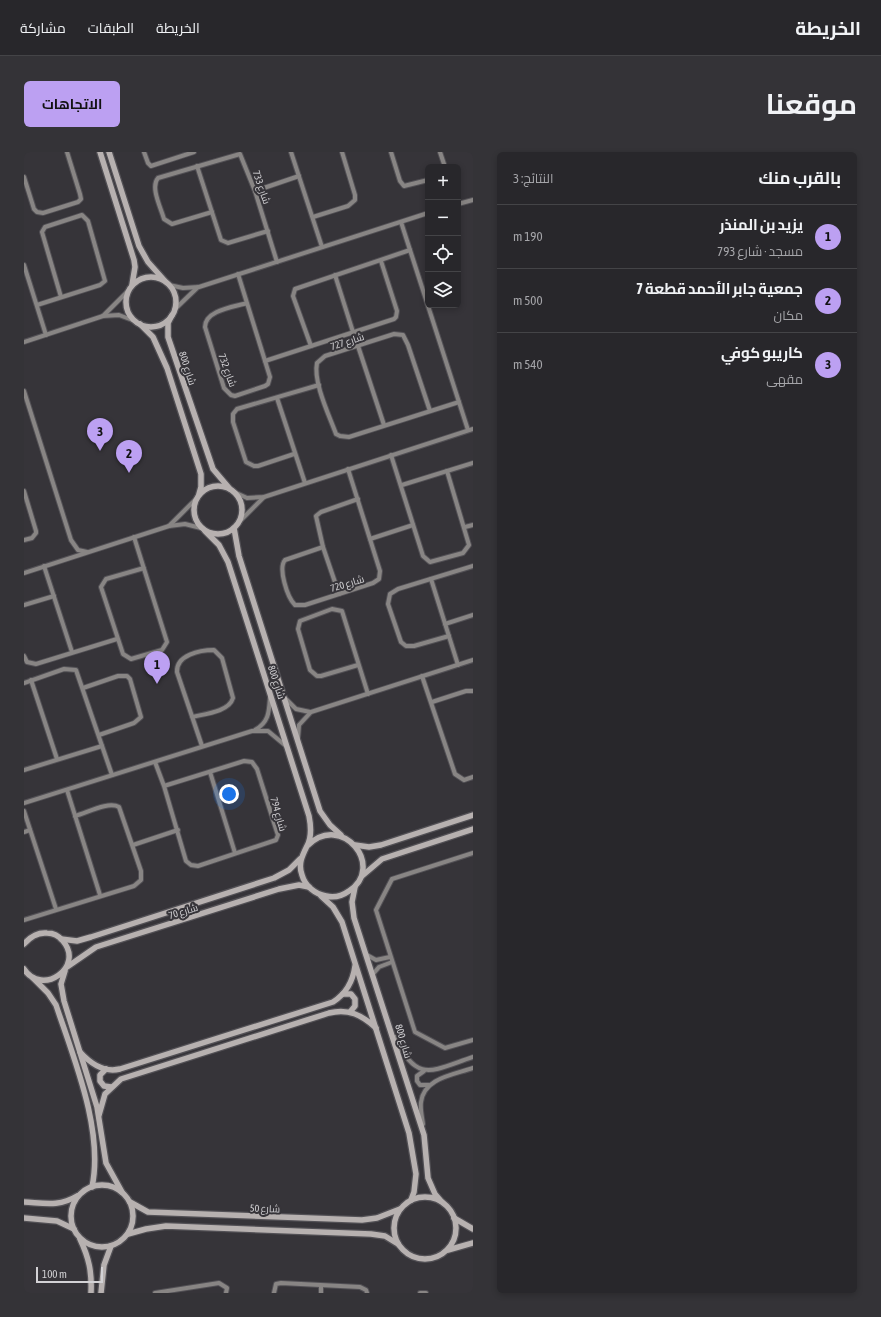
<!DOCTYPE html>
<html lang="ar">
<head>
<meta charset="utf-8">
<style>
  :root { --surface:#28272b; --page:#343337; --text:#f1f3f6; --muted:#a5a5a9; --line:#444447; --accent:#bca0f2 }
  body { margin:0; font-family:"Asap Condensed",Cairo,sans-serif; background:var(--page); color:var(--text); direction:rtl }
  .controls { position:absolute; right:12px; top:12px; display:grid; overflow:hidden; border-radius:6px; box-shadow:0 2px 6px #0003 }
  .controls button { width:36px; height:36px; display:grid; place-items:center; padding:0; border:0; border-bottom:1px solid var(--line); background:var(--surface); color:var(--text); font:20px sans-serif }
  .scale { position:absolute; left:12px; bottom:10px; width:67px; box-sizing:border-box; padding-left:4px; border:2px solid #d3d2d5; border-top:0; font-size:11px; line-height:14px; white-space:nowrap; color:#d3d2d5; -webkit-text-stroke:3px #363439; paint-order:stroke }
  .you { position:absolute; left:205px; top:642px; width:14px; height:14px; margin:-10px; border:3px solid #fff; border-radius:50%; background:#1a73e8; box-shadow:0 0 0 6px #1a73e833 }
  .badge { display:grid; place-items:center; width:26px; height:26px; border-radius:50%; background:var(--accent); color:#111; font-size:13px; font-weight:700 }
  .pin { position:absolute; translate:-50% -33px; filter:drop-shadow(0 1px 2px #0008) }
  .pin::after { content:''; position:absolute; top:21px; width:14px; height:12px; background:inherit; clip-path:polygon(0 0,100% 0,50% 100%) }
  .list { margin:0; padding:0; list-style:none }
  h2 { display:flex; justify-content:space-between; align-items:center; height:52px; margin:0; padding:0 16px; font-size:17px }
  h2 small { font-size:13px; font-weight:400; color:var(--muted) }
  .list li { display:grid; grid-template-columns:26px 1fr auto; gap:12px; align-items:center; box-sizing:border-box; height:64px; padding:0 16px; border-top:1px solid var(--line) }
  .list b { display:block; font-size:15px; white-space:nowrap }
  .list p { margin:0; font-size:13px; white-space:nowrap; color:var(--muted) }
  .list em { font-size:13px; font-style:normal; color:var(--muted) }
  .icon { flex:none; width:22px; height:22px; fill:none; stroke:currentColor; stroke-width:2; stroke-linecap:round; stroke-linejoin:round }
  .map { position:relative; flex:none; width:449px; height:1141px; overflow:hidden; direction:ltr; border-radius:6px }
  header { display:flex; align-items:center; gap:24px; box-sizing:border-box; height:56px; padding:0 20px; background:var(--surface); border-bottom:1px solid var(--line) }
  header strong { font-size:19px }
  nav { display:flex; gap:22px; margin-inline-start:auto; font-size:14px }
  .intro { display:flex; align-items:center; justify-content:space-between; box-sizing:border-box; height:96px; padding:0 24px }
  h1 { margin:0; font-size:28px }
  .button { padding:10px 18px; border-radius:6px; background:var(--accent); color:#111; font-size:14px; font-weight:700 }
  main { display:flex; gap:24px; padding:0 24px }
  aside { flex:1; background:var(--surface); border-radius:6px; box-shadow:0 2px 6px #0003 }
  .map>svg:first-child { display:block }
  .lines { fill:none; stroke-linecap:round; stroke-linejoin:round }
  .street-casing { stroke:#525055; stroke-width:6 }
  .secondary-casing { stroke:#525055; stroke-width:8 }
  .street { stroke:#888584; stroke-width:4 }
  .secondary { stroke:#b7b1b0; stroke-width:5.5 }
  .labels { text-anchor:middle; stroke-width:4; stroke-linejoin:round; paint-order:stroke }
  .street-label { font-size:10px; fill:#d3d2d5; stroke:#363439 }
</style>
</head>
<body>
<header>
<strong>الخريطة</strong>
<nav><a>الخريطة</a><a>الطبقات</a><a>مشاركة</a></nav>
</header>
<div class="intro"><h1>موقعنا</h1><a class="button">الاتجاهات</a></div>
<main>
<aside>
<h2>بالقرب منك<small>النتائج: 3</small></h2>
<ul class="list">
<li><span class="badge">1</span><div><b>يزيد بن المنذر</b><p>مسجد · شارع 793</p></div><em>190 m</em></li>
<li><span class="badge">2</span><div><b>جمعية جابر الأحمد قطعة 7</b><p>مكان</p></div><em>500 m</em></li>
<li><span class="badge">3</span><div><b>كاريبو كوفي</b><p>مقهى</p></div><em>540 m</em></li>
</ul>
</aside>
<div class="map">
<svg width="449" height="1141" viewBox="0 0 449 1141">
  <rect width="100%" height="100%" fill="#363439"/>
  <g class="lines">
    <defs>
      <g id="street">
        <polyline points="120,0 124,11 127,14 170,0"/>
        <polyline points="267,0 298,95"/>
        <polyline points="367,0 376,29 380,34 404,28"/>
        <polyline points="416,0 421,15"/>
        <polyline points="173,14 197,88 204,91 244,79"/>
        <polyline points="0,25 10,57 13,60 19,61 54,50 57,47 56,42 43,0"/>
        <polyline points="231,39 275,24"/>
        <polyline points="434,52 449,48"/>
        <path d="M188 60 148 72 140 67C137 56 126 35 134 26L216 2 231 39 253 110"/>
        <polyline points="289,65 324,54 331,48 331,43 318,0"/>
        <polyline points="377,70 444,278"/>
        <polyline points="0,113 22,183"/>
        <path d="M214 122 246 225 244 232 241 234 211 244 207 243 200 236 181 175C181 158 210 155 223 151"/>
        <polyline points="311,123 329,180"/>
        <polyline points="145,133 159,136 175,135 404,61"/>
        <polyline points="13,153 76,133 81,129 64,69 58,63 21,75 18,80 37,145"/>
        <polyline points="150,158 174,135"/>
        <polyline points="79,164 105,138"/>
        <polyline points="0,190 79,164 95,163 111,169"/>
        <polyline points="287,194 269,144 271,137 386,98"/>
        <polyline points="334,194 360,273"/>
        <polyline points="241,209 370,167 372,165 373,159 357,109"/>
        <polyline points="0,239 47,388 54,398 63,400"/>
        <polyline points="253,246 281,331"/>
        <path d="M406 259 384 193 379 183 370 182 301 204 293 211C289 230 305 263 312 282L316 284 325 285 435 250"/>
        <polyline points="270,302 234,314 230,314 222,310 209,270 209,262 213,257 295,233"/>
        <polyline points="367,303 399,404 406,410 439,401 445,393 423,319"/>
        <polyline points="378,333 449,311"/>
        <polyline points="0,339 12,379 12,381 8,386 0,388"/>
        <polyline points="210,340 223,346 240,345 449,277"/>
        <polyline points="216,369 240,345"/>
        <polyline points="145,374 172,347"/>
        <polyline points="441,375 449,373"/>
        <polyline points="110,385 143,490 138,498 107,507 99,502 77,435 82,427 120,416"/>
        <polyline points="346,387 389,373"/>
        <path d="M299 395 261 408C254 416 263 445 271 453H281L349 431 355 427 356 419 324 317"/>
        <polyline points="20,414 48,500"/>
        <polyline points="0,421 145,374 161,372 177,376"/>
        <polyline points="407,427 434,513"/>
        <polyline points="315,442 299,395 292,364 297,360 334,347"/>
        <polyline points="0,453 30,444"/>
        <polyline points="421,472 449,463"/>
        <polyline points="425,484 390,494 382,494 377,490 364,452 366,442 374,437 449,414"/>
        <polyline points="0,504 3,510 12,512 93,487"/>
        <polyline points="334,513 297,524 293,524 286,518 274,477 276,469 308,457 318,459 344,542"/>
        <polyline points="398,524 431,622 440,628 449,625"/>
        <polyline points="7,528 33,607"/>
        <polyline points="0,531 40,517 52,518 88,623"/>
        <polyline points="59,536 94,524 103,524 106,527 117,565 110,571 75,583"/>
        <polyline points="262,547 272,557 286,560"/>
        <polyline points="408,550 442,539 449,539"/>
        <path d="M168 565C180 562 205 560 209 546L198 506 190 498C176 498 152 503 153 520L178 594"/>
        <path d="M231 578C245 570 245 560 246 545"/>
        <polyline points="274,586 275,573 287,560 449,508"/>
        <polyline points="131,610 140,634 162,709 167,713 174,714 252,688 254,683 252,677 233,617 228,610 220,609 140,634"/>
        <polyline points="0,618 78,594"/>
        <polyline points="186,620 211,701"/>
        <polyline points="43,638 76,743"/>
        <polyline points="0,651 228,579 244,579 262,594"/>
        <polyline points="0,659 32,757"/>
        <polyline points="0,680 6,678"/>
        <polyline points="109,693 154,678"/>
        <polyline points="449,701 368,727 352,758 391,880 421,896 449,888"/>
        <path d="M0 768 110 734 117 728V719L95 655C84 649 63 661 51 664"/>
        <polyline points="343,803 352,808 366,805"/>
        <polyline points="349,822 355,815 368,810"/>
        <path d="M371 885C393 932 407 919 449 905"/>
        <polyline points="400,919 393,924 393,929 396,933 405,933"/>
        <path d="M399 972C398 965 396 957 397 950 400 926 429 923 449 916"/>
        <polyline points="131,1141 195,1131 203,1136 202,1141"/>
        <polyline points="250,1141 252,1132 257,1131 336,1135 342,1138 343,1141"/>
        <polyline points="297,1141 297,1134"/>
        <polyline points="396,1141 402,1141"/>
      </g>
      <g id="secondary">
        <polyline points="76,0 110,108 111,115 108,133"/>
        <polyline points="85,0 115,94 124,110 140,128"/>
        <circle cx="127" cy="150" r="25"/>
        <polyline points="148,163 144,171 144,185 189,317 206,337"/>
        <polyline points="116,172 129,185 143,216 177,322 177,335 175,342"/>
        <circle cx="194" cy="358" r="24"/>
        <polyline points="210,376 215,404 296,659 306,673 317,683"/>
        <path d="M181 379 195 393 204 410 285 664C287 674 288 685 283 694 278 704 274 712 278 723 281 734 291 742 302 744 310 746 318 744 325 739 362 715 318 659 283 694"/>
        <polyline points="331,693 345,695 357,693 449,663"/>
        <polyline points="338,724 358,707 449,677"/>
        <polyline points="331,735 328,750 330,766 400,983 404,1026 411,1042 417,1049"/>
        <polyline points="297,744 309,755 318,770 385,981 392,1022 390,1040 387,1048"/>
        <polyline points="37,787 53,789 67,785 250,726 265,718 276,707"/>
        <path d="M0 792C6 785 13 780 23 781 30 781 35 784 39 789 61 815 18 845 0 817"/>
        <polyline points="43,815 72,795 255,737 275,733 285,735"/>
        <polyline points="41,819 37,832 40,849 73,955 82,1011 98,1040"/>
        <path d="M9 826 24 841 32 853C50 907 80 979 68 1035"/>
        <polyline points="319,842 327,842 331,847 331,854 326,860"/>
        <path d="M56 900C66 911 80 921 96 917L309 850C323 841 329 829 331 814"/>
        <polyline points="82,917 76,923 76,929 80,934 87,935"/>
        <path d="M75 963 81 942 97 927 305 861C324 856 338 863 352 876"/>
        <circle cx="78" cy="1064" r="31"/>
        <circle cx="401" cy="1076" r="31"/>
        <path d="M0 1050C20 1051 35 1055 53 1044"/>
        <polyline points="106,1050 124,1060 338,1068 353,1066 376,1057"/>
        <polyline points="0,1066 33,1069 50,1077"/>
        <polyline points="430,1066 449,1077"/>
        <polyline points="104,1082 122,1077 142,1074 347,1082 361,1084 374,1092"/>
        <path d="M56 1087C65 1106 68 1120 67 1141"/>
        <polyline points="424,1098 449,1091"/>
        <polyline points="77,1141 80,1113 87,1094"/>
      </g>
    </defs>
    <use href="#street" class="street-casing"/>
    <use href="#secondary" class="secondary-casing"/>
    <use href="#street" class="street"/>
    <use href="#secondary" class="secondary"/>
  </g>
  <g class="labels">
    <g class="street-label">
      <text transform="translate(238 35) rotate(71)" y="4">شارع 733</text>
      <text transform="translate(323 189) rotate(-18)" y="4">شارع 727</text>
      <text transform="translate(164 216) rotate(72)" y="4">شارع 800</text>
      <text transform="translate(204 218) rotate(70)" y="4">شارع 732</text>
      <text transform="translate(323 431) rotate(-17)" y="4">شارع 720</text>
      <text transform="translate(253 530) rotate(72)" y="4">شارع 800</text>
      <text transform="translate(255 662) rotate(74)" y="4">شارع 794</text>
      <text transform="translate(159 759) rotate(-17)" y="4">شارع 70</text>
      <text transform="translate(380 889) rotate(73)" y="4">شارع 800</text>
      <text transform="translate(241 1056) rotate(2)" y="4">شارع 50</text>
    </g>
  </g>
</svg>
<div class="controls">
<button>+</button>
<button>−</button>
<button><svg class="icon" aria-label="locate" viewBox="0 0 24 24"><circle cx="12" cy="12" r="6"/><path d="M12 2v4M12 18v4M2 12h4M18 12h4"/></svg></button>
<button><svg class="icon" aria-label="layers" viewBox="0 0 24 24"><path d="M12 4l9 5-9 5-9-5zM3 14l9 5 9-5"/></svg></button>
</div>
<div class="scale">100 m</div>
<div class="you"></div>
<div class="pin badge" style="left:133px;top:532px">1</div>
<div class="pin badge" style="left:105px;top:321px">2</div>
<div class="pin badge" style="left:76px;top:299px">3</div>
</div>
</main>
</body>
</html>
